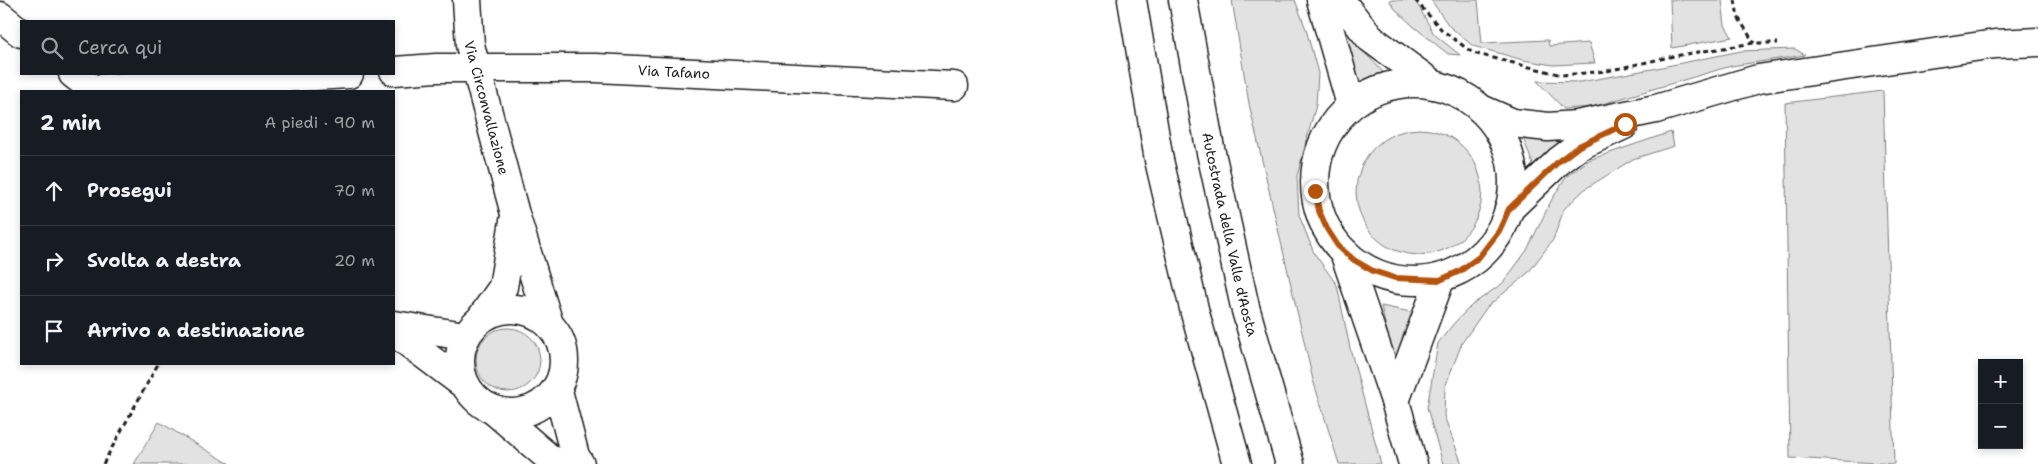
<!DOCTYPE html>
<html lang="it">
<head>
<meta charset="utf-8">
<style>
  :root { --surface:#171b24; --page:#20242c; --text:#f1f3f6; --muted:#9ea1a6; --line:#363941 }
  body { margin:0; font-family:"Shantell Sans",sans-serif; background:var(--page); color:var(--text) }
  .controls { position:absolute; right:15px; bottom:15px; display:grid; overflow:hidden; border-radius:0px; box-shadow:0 2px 8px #0003 }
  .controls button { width:45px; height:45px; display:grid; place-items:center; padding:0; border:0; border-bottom:1px solid var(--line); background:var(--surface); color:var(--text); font:25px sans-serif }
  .stop { position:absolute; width:15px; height:15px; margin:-11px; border:4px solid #b45309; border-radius:50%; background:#fff }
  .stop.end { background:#b45309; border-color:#fff; box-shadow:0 1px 5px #0008 }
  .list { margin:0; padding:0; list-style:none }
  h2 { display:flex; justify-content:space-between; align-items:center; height:65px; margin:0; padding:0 20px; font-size:21px }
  h2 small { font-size:16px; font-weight:400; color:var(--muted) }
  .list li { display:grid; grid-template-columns:32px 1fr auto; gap:15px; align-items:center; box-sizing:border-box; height:70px; padding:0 20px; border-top:1px solid var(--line) }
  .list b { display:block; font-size:19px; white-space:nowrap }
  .list em { font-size:16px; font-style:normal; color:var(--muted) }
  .icon { flex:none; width:28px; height:28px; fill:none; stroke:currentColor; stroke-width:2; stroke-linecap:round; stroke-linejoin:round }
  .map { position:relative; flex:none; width:2038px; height:464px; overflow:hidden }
  .search { position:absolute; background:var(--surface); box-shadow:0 2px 8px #0003; left:20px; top:20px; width:375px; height:55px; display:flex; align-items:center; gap:12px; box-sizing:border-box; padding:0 18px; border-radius:0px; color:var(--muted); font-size:19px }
  .panel { position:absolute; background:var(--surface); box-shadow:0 2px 8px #0003; left:20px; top:90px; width:375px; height:275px; border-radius:0px }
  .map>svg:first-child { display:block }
  .green { fill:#e2e2e2; stroke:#7f7f7f }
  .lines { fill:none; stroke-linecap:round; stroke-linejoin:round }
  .minor-casing { stroke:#1c1c1c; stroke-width:31 }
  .major-casing { stroke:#1c1c1c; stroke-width:31 }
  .highway-casing { stroke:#1c1c1c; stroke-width:31 }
  .path { stroke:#1c1c1c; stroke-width:3; stroke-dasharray:5 4; stroke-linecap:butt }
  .minor { stroke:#fff; stroke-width:28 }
  .major { stroke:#fff; stroke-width:28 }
  .highway { stroke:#fff; stroke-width:28 }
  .route { stroke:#b45309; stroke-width:6 }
  .labels { text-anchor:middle; stroke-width:5; stroke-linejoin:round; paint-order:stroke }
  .street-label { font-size:14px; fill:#1c1c1c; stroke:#fff }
</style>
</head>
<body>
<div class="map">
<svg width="2038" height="464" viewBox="0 0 2038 464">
  <rect width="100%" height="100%" fill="#fff"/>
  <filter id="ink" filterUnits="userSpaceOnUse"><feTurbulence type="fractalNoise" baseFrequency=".02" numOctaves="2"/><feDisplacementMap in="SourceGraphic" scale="10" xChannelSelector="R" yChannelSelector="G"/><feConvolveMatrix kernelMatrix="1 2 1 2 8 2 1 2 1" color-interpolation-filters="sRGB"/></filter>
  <g filter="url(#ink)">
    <g class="green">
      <polygon points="1232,0 1295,0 1306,29 1318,73 1316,105 1297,176 1299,215 1314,253 1337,285 1350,348 1381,464 1339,464 1313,380 1249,104"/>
      <polygon points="1389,0 1415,0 1434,34 1460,55 1448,54 1413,26 1395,9"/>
      <polygon points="1431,0 1478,0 1482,43 1548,40 1549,46 1589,43 1595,63 1553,65 1523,60 1473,46 1449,26"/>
      <polygon points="1670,0 1722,0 1725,25 1732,37 1672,48"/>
      <polygon points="1343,30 1386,75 1354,88"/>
      <polygon points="1795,49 1805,55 1731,66 1592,107 1564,109 1537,81 1580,82 1652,69 1741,51"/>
      <polygon points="1883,91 1894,464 1790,458 1785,103"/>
      <circle cx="1419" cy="192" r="63"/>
      <polygon points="1671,132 1674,146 1633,159 1585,189 1564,209 1553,240 1528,273 1487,307 1462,343 1445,387 1444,416 1462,464 1443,464 1427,408 1438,343 1455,322 1473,304 1503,283 1527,250 1552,199 1567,176 1589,160"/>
      <polygon points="1522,135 1575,136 1535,170"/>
      <polygon points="1381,306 1416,313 1395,366"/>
      <circle cx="508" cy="360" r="32"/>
      <polygon points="159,422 230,464 134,464"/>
    </g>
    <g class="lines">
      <defs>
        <g id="minor">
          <path id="s1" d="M467 0 470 45 515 214 549 324"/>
          <polyline points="0,16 21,33"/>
          <path id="s2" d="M394 71 436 68H596L954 86"/>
          <polyline points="73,74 95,91"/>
          <polyline points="92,89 349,74"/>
          <polyline points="1481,109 1513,123 1548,127 1577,125 1656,109 1758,79 1995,44 2038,42"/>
          <polyline points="1509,209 1559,161 1579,146 1624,125"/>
          <circle cx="512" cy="361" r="52"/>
          <polyline points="482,317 503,287 514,221"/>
          <polyline points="394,325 465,336"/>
          <polyline points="394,332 466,386"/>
          <polyline points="557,387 575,456 580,464"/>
          <polyline points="492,409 556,464"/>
        </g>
        <g id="major">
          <polyline points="1321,0 1351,105"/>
          <polyline points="1340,0 1370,38 1434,85"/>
          <circle cx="1414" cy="182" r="99"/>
          <polyline points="1344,252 1395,401 1413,464"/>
          <polyline points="1395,401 1440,280"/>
        </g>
        <g id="highway">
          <polyline points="1132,0 1159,160 1195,313 1237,464"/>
          <path id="s3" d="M1183 0 1210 148 1245 307 1290 464"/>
        </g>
      </defs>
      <use href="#minor" class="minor-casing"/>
      <use href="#major" class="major-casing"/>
      <use href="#highway" class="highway-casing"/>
      <g class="path">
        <polyline points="1415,0 1442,30 1473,53 1562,75 1607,71 1674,56 1754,43 1778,43"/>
        <polyline points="1735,0 1738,17 1754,43"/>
        <polyline points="103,464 158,364"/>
      </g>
      <use href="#minor" class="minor"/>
      <use href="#major" class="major"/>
      <use href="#highway" class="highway"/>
    </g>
  </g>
  <g class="lines" filter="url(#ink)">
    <polyline class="route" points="1315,191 1319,211 1327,229 1338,246 1354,260 1373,271 1395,278 1440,280 1460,271 1479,257 1499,231 1509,209 1559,161 1579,146 1625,124"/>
  </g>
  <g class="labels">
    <g class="street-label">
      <text dy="5" stroke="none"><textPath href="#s2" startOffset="280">Via Tafano</textPath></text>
      <text dy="5" stroke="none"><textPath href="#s1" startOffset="110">Via Circonvallazione</textPath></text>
      <text dy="5" stroke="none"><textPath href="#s3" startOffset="239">Autostrada della Valle d'Aosta</textPath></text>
    </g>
  </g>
</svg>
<div class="controls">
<button>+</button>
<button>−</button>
</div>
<div class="stop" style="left:1625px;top:124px"></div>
<div class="stop end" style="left:1315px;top:191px"></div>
<div class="search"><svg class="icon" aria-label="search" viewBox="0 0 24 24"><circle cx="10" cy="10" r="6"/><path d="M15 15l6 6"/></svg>Cerca qui</div>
<section class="panel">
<h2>2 min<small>A piedi · 90 m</small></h2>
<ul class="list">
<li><svg class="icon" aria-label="ahead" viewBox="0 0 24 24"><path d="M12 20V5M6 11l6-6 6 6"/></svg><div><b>Prosegui</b></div><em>70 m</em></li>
<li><svg class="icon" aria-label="right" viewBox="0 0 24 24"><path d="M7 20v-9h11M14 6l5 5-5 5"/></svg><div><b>Svolta a destra</b></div><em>20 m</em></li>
<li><svg class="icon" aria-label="arrive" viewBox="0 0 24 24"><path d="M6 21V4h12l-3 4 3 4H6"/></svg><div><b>Arrivo a destinazione</b></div></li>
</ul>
</section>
</div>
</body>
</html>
